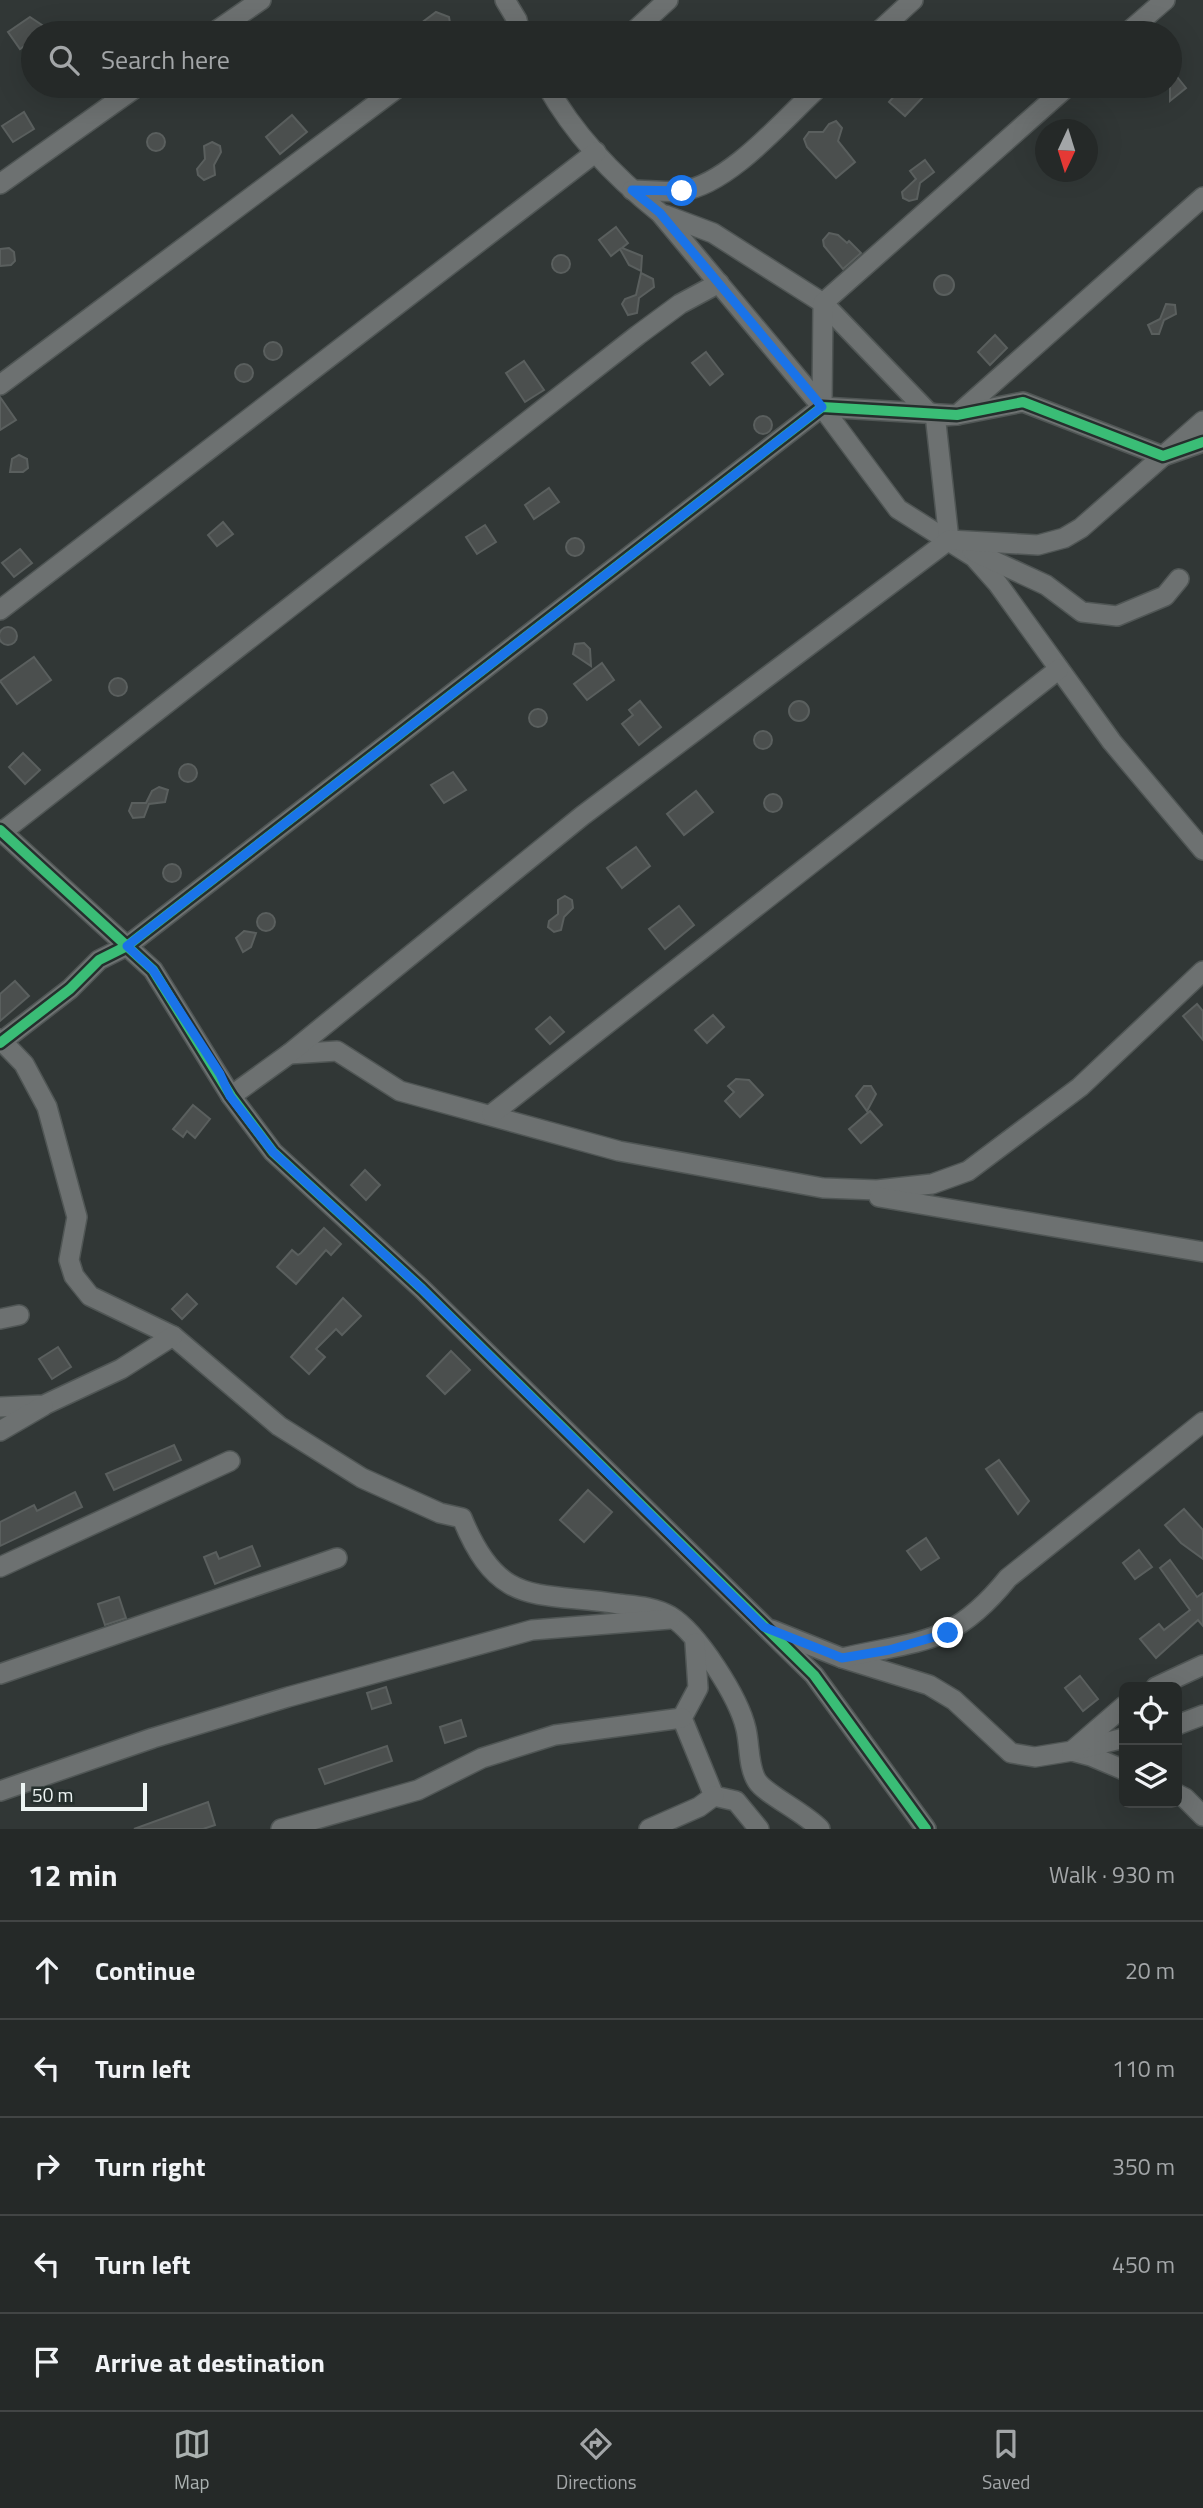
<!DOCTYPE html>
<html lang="en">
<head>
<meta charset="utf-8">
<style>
  :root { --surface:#252928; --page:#2d3130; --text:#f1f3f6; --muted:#a3a6a8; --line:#424545; --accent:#abb2b1 }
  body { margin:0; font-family:"Titillium Web",sans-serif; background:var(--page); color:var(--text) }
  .controls { position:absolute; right:21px; bottom:21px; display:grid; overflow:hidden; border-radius:10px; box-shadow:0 7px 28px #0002 }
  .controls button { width:63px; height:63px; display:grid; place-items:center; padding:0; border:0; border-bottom:2px solid var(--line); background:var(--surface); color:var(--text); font:35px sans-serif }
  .compass { position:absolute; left:1035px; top:119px; width:63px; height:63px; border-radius:50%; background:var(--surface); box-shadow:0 7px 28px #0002; rotate:184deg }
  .scale { position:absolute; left:21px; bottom:18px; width:126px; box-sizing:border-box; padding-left:7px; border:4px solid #edf4f3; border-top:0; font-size:19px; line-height:24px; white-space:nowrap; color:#edf4f3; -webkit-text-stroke:5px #252f2d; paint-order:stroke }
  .stop { position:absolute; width:21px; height:21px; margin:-16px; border:5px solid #1a73e8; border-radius:50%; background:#fff }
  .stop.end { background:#1a73e8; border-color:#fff; box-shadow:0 2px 7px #0008 }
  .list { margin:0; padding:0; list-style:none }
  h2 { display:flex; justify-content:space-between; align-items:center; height:91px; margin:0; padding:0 28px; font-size:30px }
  h2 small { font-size:23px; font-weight:400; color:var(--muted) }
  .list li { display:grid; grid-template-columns:46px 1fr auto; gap:21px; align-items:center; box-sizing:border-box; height:98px; padding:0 28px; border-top:2px solid var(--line) }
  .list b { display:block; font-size:26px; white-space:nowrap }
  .list em { font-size:23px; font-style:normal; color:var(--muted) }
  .icon { flex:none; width:38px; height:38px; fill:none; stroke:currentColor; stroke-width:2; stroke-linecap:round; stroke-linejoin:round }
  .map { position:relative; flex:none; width:1203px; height:1829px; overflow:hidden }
  .search { position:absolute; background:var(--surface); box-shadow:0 7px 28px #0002; left:21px; right:21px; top:21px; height:77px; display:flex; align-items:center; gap:18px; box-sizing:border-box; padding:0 24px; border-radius:38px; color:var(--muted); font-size:26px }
  .sheet { height:581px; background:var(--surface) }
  nav { display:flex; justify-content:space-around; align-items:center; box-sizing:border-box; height:98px; border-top:2px solid var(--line); background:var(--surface); font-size:19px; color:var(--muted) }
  nav a { display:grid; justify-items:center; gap:4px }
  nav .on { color:var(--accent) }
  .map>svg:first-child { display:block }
  .building { fill:#4b4f4e; stroke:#5a5f5e; stroke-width:2 }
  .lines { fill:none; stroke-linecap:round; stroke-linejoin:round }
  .street-casing { stroke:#505655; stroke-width:22 }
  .street { stroke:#6d7171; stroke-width:19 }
  .cycleway-casing { stroke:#252f2d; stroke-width:15 }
  .cycleway { stroke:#3abd76; stroke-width:10 }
  .route { stroke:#1a73e8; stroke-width:9 }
</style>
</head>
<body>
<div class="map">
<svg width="1203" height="1829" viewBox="0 0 1203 1829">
  <rect width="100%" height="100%" fill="#313736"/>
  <g class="building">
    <polygon points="436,12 449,17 450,23 444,32 408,33"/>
    <polygon points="30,17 54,33 33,33 33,40 20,49 8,32"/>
    <polygon points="1170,68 1186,88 1170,101"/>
    <polygon points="903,86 911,86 923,97 905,116 889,102"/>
    <polygon points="24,112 34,129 13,142 2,126"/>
    <polygon points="292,115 307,132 280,154 266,137"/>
    <polygon points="836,121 842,128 838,141 855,162 836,178 807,147 804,139 809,132 823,132 829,124"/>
    <circle cx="156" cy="142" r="9"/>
    <polygon points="212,142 220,146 221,152 214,165 215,175 204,180 198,175 197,169 205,159 204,146"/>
    <polygon points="925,160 934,172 920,183 917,199 909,201 903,198 902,192 916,179 910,171"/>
    <polygon points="616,227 628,243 622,248 642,256 641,271 629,265 620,249 611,256 599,240"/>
    <polygon points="829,233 838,235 847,243 849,241 861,253 843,269 824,246 823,240"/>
    <polygon points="9,248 14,252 15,261 11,265 0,266 0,249"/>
    <circle cx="561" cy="264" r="9"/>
    <polygon points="641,273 653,279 654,287 639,298 637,313 628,315 622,304 625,299 636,295"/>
    <circle cx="944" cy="285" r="10"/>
    <polygon points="1166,304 1175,305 1176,314 1164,320 1159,334 1152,334 1148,325 1160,319"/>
    <polygon points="995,335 1007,348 990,365 978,352"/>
    <circle cx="273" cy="351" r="9"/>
    <polygon points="706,352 723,374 710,385 692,363"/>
    <polygon points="524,361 544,390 525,402 506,373"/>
    <circle cx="244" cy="373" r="9"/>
    <polygon points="0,397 16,420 0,430"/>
    <circle cx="763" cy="425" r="9"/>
    <polygon points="19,455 27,459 28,468 23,472 10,472 12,459"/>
    <polygon points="549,488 559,502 534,519 525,505"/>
    <polygon points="223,522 233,534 217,546 208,535"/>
    <polygon points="485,525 496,542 477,554 466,537"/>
    <circle cx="575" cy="547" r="9"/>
    <polygon points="20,549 32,563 14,577 2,563"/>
    <circle cx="8" cy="636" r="9"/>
    <polygon points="584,643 590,649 591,666 573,654 575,644"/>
    <polygon points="34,657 51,680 17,704 0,681"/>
    <polygon points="602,663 614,680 587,700 574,684"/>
    <circle cx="118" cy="687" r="9"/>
    <circle cx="799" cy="711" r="10"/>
    <polygon points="640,701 661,727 639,745 622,724 633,715 629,710"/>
    <circle cx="538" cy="718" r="9"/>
    <circle cx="763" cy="740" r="9"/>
    <polygon points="23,753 40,770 25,784 9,767"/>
    <circle cx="188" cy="773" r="9"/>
    <polygon points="453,772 466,790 444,803 431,785"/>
    <polygon points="159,787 168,790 165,802 149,804 144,817 133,818 129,811 132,803 146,803 152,791"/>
    <polygon points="696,791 713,812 684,835 667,814"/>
    <circle cx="773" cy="803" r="9"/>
    <polygon points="636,847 650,866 622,888 607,868"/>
    <circle cx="172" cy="873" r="9"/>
    <polygon points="565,896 572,900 573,908 564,917 561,930 554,932 548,927 549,921 558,914 558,900"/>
    <polygon points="679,906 694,925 665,949 649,929"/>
    <circle cx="266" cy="922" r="9"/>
    <polygon points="244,931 256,933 251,947 243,952 236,938"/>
    <polygon points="15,981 29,996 0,1021 0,994"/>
    <polygon points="1197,1004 1203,1011 1203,1040 1183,1016"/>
    <polygon points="713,1015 724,1027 707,1043 695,1030"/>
    <polygon points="550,1017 564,1032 550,1044 536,1029"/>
    <polygon points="736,1079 749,1080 763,1095 740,1117 725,1101 734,1092 728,1086"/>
    <polygon points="864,1086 871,1086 876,1094 867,1111 856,1096"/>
    <polygon points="193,1105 210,1119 195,1138 187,1131 183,1137 173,1129"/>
    <polygon points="870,1111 882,1125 861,1143 849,1129"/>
    <polygon points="365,1170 380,1185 366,1200 351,1185"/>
    <polygon points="324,1228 341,1244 331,1255 326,1250 296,1284 277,1267 292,1250 298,1255 301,1253"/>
    <polygon points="187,1294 197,1304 182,1319 172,1309"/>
    <polygon points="343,1298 361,1316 342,1335 336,1329 316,1349 325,1357 309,1374 291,1357"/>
    <polygon points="58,1347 71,1367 52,1379 39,1359"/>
    <polygon points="451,1351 470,1370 445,1394 427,1376"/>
    <polygon points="174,1445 181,1460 114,1490 106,1474"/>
    <polygon points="999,1460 1029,1501 1018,1514 986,1469"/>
    <polygon points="588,1490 612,1512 584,1542 560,1520"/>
    <polygon points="75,1492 82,1507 0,1546 0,1522 34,1505 37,1511"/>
    <polygon points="1184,1509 1203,1530 1203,1559 1181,1543 1165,1525"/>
    <polygon points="926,1538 939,1558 921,1570 907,1551"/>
    <polygon points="252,1546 260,1566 215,1584 204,1557 216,1552 219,1559"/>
    <polygon points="1139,1550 1152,1567 1135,1579 1123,1563"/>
    <polygon points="1170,1560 1197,1597 1203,1593 1203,1626 1198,1620 1156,1658 1140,1639 1159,1624 1164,1630 1190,1610 1160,1568"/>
    <polygon points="119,1597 126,1618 105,1625 98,1604"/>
    <polygon points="1080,1676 1098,1699 1083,1711 1065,1688"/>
    <polygon points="386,1687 391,1703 372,1709 367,1693"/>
    <polygon points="461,1720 466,1736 445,1743 440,1727"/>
    <polygon points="387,1746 392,1761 325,1784 319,1769"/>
    <polygon points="208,1802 215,1825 203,1829 134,1829"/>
  </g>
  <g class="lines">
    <defs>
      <g id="street">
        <polyline points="505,0 517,20 520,33"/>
        <polyline points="213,33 261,0"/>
        <polyline points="632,33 668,0"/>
        <polyline points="877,33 913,0"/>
        <polyline points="1127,33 1165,0"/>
        <path d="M547 86C575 136 616 178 660 213L822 407 898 509 974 557 998 584 1112 742 1203 850"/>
        <polyline points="0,184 138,86"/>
        <path d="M632 190C648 190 666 193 682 191 730 184 785 118 820 86"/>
        <polyline points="665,215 713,233 823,303 928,412 942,416 957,415 1203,197"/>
        <polyline points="0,385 400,86"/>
        <polyline points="822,407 823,303 1068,86"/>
        <polyline points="935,414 949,540"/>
        <polyline points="972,551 1046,585 1082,612 1117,616 1165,596 1179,579"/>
        <polyline points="0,610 596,152"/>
        <polyline points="0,830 153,970 231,1096 273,1152 422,1289 814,1675 926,1829"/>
        <polyline points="2,832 638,335 680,304 719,283"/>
        <path d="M0 1039 24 1064 47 1107 77 1217 69 1260 74 1276 90 1296 173 1336 279 1426 362 1478 440 1513 462 1518C499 1609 536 1591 619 1604 637 1606 655 1607 670 1616 698 1633 739 1698 746 1729 750 1746 748 1767 757 1781 765 1794 804 1812 820 1829"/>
        <polyline points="0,1043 70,989 99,960 127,946 822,407 957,415 1023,402 1163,456 1203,442"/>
        <polyline points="289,1054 337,1051 400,1091 619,1151 823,1188 877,1190 932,1184 968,1171 1080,1087 1203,971"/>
        <polyline points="231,1096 289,1054 582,816 949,540 1038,545 1064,538 1081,528 1203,421"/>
        <polyline points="492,1114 1059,669"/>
        <polyline points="879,1197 1203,1252"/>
        <polyline points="0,1319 19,1315"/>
        <polyline points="0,1407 44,1405 121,1369 173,1336"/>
        <polyline points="0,1431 43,1406"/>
        <polyline points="0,1567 230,1461"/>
        <polyline points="772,1630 842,1658 929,1685 954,1700 1011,1753 1035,1757 1072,1751 1091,1756 1124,1770"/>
        <polyline points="695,1643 698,1688 682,1718 714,1796 736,1801 759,1829"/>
        <path d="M842 1658C921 1640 953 1646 1008 1578L1203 1422"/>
        <polyline points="0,1674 337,1558"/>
        <polyline points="1156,1687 1203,1665"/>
        <polyline points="1177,1725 1203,1715"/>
        <polyline points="1076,1750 1124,1738"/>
        <polyline points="1072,1751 1124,1706"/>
        <polyline points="0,1791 153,1738 288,1697 532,1630 670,1619"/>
        <polyline points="1177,1794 1185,1798 1203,1816"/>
        <polyline points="281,1829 418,1790 482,1758 555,1735 682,1718"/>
        <polyline points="649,1829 699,1807 714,1796"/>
      </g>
    </defs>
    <use href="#street" class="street-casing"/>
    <use href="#street" class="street"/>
    <defs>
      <g id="cycleway">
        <polyline points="0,830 153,970 231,1096 273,1152 422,1289 814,1675 926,1829"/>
        <polyline points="0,1043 70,989 99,960 127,946 822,407 957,415 1023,402 1163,456 1203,442"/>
      </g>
    </defs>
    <use href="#cycleway" class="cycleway-casing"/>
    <use href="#cycleway" class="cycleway"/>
  </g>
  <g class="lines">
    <polyline class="route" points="682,191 632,190 660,213 822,407 127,946 153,970 220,1074 230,1096 273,1152 422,1289 764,1627 842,1658 889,1650 948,1633"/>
  </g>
</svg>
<div class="controls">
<button><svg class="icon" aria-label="locate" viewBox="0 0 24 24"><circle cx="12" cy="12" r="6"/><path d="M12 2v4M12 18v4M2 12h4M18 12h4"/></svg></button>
<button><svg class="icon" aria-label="layers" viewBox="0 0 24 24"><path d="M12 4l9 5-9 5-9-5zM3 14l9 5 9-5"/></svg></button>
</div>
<svg class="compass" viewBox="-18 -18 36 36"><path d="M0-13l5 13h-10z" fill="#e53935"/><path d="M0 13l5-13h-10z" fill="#a3a6a8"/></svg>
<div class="scale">50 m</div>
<div class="stop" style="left:682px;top:191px"></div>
<div class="stop end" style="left:948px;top:1633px"></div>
<div class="search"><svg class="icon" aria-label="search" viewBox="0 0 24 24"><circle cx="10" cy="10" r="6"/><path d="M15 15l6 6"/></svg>Search here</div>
</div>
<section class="sheet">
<h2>12 min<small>Walk · 930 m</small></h2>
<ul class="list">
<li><svg class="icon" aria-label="ahead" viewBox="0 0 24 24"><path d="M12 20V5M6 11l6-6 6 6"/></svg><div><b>Continue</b></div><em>20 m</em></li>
<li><svg class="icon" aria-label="left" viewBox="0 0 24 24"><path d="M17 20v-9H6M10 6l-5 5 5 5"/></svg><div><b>Turn left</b></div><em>110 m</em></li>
<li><svg class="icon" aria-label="right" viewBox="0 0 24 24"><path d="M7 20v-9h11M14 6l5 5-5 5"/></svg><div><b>Turn right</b></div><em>350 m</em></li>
<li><svg class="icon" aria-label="left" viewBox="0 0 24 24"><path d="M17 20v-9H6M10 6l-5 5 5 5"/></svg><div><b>Turn left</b></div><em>450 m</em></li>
<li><svg class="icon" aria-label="arrive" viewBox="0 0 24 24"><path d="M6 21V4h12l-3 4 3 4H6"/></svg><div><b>Arrive at destination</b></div></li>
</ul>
</section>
<nav>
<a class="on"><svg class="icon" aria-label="map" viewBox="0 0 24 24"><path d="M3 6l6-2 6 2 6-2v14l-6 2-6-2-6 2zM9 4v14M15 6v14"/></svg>Map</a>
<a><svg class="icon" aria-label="directions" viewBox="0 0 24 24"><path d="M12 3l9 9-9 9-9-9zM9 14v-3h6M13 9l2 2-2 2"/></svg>Directions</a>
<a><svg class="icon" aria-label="saved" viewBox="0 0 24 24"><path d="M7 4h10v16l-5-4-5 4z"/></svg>Saved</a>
</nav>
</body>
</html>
